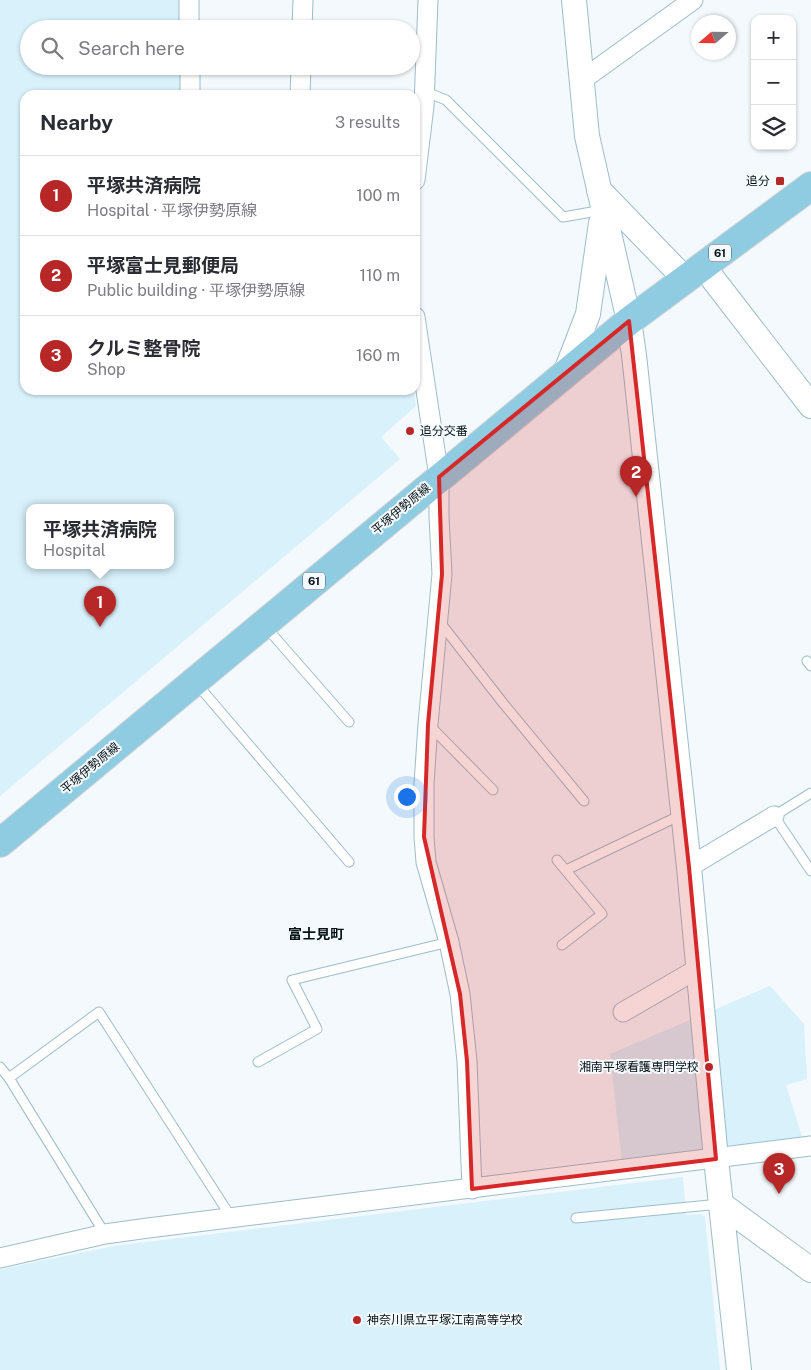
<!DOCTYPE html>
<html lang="en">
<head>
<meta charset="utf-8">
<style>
  :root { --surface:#fff; --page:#f2f2f3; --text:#2b2b33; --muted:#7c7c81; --line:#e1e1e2; --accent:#b72727 }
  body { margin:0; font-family:"Public Sans","Noto Sans JP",sans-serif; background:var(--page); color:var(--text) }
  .controls { position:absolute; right:15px; top:15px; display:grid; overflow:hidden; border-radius:10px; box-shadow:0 1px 4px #0004 }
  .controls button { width:45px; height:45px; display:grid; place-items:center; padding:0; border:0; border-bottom:1px solid var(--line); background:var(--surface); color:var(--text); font:25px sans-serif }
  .compass { position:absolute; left:691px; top:15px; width:45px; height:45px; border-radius:50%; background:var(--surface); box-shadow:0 1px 4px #0004; rotate:250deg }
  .you { position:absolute; left:406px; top:796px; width:18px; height:18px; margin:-12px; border:4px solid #fff; border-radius:50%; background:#1a73e8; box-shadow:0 0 0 8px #1a73e833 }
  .badge { display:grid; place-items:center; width:32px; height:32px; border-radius:50%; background:var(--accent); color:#fff; font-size:16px; font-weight:700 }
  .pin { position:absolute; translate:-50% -41px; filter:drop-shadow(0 1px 2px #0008) }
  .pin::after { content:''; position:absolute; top:26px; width:18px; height:15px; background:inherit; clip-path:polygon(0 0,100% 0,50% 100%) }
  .popup { position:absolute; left:26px; top:504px; width:148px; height:65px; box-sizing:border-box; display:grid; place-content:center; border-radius:10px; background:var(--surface); filter:drop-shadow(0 1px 4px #0005); font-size:16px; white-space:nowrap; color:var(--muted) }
  .popup b { font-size:19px; color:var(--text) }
  .popup::after { content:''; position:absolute; left:50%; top:100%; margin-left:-10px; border:10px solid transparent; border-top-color:var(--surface) }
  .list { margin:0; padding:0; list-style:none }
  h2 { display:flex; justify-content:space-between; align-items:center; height:65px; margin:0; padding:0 20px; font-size:21px }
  h2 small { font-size:16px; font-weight:400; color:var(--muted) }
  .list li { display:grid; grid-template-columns:32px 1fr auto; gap:15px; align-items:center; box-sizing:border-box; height:80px; padding:0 20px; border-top:1px solid var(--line) }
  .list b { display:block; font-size:19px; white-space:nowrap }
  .list p { margin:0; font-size:16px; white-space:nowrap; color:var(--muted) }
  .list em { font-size:16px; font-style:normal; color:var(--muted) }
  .icon { flex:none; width:28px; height:28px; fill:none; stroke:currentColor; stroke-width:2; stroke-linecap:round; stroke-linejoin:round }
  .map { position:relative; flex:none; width:811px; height:1370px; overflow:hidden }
  .search { position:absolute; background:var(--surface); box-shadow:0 1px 4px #0004; left:20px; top:20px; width:400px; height:55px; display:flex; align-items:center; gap:12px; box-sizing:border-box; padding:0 18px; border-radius:28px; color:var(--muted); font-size:19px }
  .panel { position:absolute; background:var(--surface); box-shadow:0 1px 4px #0004; left:20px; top:90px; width:400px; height:305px; border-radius:15px }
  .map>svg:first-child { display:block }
  .built { fill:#d8f1fb; fill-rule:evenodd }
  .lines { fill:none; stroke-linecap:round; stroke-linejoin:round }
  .service-casing { stroke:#9ebdca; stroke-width:11 }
  .minor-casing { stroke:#9ebdca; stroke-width:21 }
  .tertiary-casing { stroke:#9ebdca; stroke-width:26 }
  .primary-casing { stroke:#d2d4d5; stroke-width:30 }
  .service { stroke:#fff; stroke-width:9 }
  .minor { stroke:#fff; stroke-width:19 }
  .tertiary { stroke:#fff; stroke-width:24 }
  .primary { stroke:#8fcce1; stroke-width:28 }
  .marked { fill:#d62828; fill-opacity:0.2; stroke:#d62828; stroke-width:4; stroke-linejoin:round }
  .poi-dot { fill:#b72727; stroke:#f3f9fc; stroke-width:2 }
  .labels { text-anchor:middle; stroke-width:4; stroke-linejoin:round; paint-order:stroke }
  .shield { fill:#f3f9fc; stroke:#4d575a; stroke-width:1 }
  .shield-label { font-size:11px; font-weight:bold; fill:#061115 }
  .poi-label { font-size:12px; fill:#061115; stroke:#f3f9fc; text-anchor:end }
  .street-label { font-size:12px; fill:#061115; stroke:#f3f9fc }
  .neighbourhood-label { font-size:14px; font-weight:bold; fill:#061115; stroke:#f3f9fc }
</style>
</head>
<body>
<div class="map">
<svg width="811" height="1370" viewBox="0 0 811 1370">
  <rect width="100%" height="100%" fill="#f3f9fc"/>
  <g class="built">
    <path d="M0 0H186L187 29H29V66H189L190 95H25V390H414L416 406 381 437 400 459 0 796ZM30 508H170V566H30Z"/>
    <polygon points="770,986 804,1024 807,1079 786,1085 802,1137 622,1163 610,1054"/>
    <polygon points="683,1177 686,1215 701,1214 705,1217 720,1370 0,1370 0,1270 7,1268 114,1246"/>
  </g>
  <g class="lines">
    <defs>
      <g id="service">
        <polyline points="424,91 446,100 563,217 603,210"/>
        <polyline points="439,621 503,703 584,801"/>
        <polyline points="265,626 349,722"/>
        <polyline points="807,661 811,666"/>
        <polyline points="196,683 349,862"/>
        <polyline points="430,726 493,790"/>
        <polyline points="811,793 774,816 811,871"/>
        <polyline points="557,860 602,914 562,945"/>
        <polyline points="566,870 683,814"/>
        <polyline points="258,1062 317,1029 292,980 449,942"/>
        <polyline points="0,1067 9,1078 99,1012 231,1217"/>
        <polyline points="9,1078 105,1234"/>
        <polyline points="576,1218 720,1204"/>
      </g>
      <g id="minor">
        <polyline points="189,0 189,29"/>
        <polyline points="302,29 303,0"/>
        <polyline points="190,66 190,95"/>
        <polyline points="582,80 693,0"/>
        <polyline points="300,95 301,66"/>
        <polyline points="415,180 424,106 428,0"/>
        <polyline points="415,317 439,477 439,517 442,574 428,724 424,784 424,837 426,862 449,942 460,994 467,1061 472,1189"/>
        <polyline points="689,867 774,816"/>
        <polyline points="623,1012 699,968"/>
        <polyline points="0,1258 105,1234 148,1228 811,1146"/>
      </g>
      <g id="tertiary">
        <polyline points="574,0 587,136 629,321 634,355 689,867 716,1159 739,1370"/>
        <polyline points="599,190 685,279"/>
        <polyline points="703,266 811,406"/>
        <polyline points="565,374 588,314 601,223"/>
        <polyline points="721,1204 811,1270"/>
      </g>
      <polyline id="primary" points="0,843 629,321 811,186"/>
    </defs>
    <use href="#service" class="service-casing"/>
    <use href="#minor" class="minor-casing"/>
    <use href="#tertiary" class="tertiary-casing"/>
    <use href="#primary" class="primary-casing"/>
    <use href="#service" class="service"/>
    <use href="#minor" class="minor"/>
    <use href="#tertiary" class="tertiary"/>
    <use href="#primary" class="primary"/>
  </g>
  <path class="marked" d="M629 321 689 867 716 1159 472 1189 467 1061 460 994 424 837 428 724 442 574 439 477Z"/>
  <g class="poi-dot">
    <rect x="775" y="176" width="10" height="10" rx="2.5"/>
    <circle cx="410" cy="431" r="5"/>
    <circle cx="709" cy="1067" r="5"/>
    <circle cx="357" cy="1320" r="5"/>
  </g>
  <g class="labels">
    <g class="shield">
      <rect x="709" y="244.5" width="22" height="17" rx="4"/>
      <rect x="303" y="572.5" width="22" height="17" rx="4"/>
    </g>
    <g class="shield-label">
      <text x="720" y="257">61</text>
      <text x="314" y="585">61</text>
    </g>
    <g class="poi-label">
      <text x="770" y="185">追分</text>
      <text x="420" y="435" text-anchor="start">追分交番</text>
      <text x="699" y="1071">湘南平塚看護専門学校</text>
      <text x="367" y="1324" text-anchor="start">神奈川県立平塚江南高等学校</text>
    </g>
    <g class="street-label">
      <text transform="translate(401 509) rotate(-40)" y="4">平塚伊勢原線</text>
      <text transform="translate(90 768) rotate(-40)" y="4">平塚伊勢原線</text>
    </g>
    <g class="neighbourhood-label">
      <text x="316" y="939">富士見町</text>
    </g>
  </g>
</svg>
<div class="controls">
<button>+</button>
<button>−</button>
<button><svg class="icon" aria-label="layers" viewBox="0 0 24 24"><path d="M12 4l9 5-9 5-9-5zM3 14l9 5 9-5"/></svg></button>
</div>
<svg class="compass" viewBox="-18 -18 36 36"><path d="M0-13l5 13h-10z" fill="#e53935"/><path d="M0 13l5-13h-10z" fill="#7c7c81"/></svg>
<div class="you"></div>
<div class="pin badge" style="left:100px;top:627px">1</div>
<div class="popup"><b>平塚共済病院</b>Hospital</div>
<div class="pin badge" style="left:636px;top:497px">2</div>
<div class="pin badge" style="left:779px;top:1194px">3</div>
<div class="search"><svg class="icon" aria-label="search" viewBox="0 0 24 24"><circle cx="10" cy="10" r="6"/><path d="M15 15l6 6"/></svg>Search here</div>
<section class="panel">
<h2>Nearby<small>3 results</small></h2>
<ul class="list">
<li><span class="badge">1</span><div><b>平塚共済病院</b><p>Hospital · 平塚伊勢原線</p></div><em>100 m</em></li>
<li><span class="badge">2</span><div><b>平塚富士見郵便局</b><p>Public building · 平塚伊勢原線</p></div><em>110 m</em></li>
<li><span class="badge">3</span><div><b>クルミ整骨院</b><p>Shop</p></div><em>160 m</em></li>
</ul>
</section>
</div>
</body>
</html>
